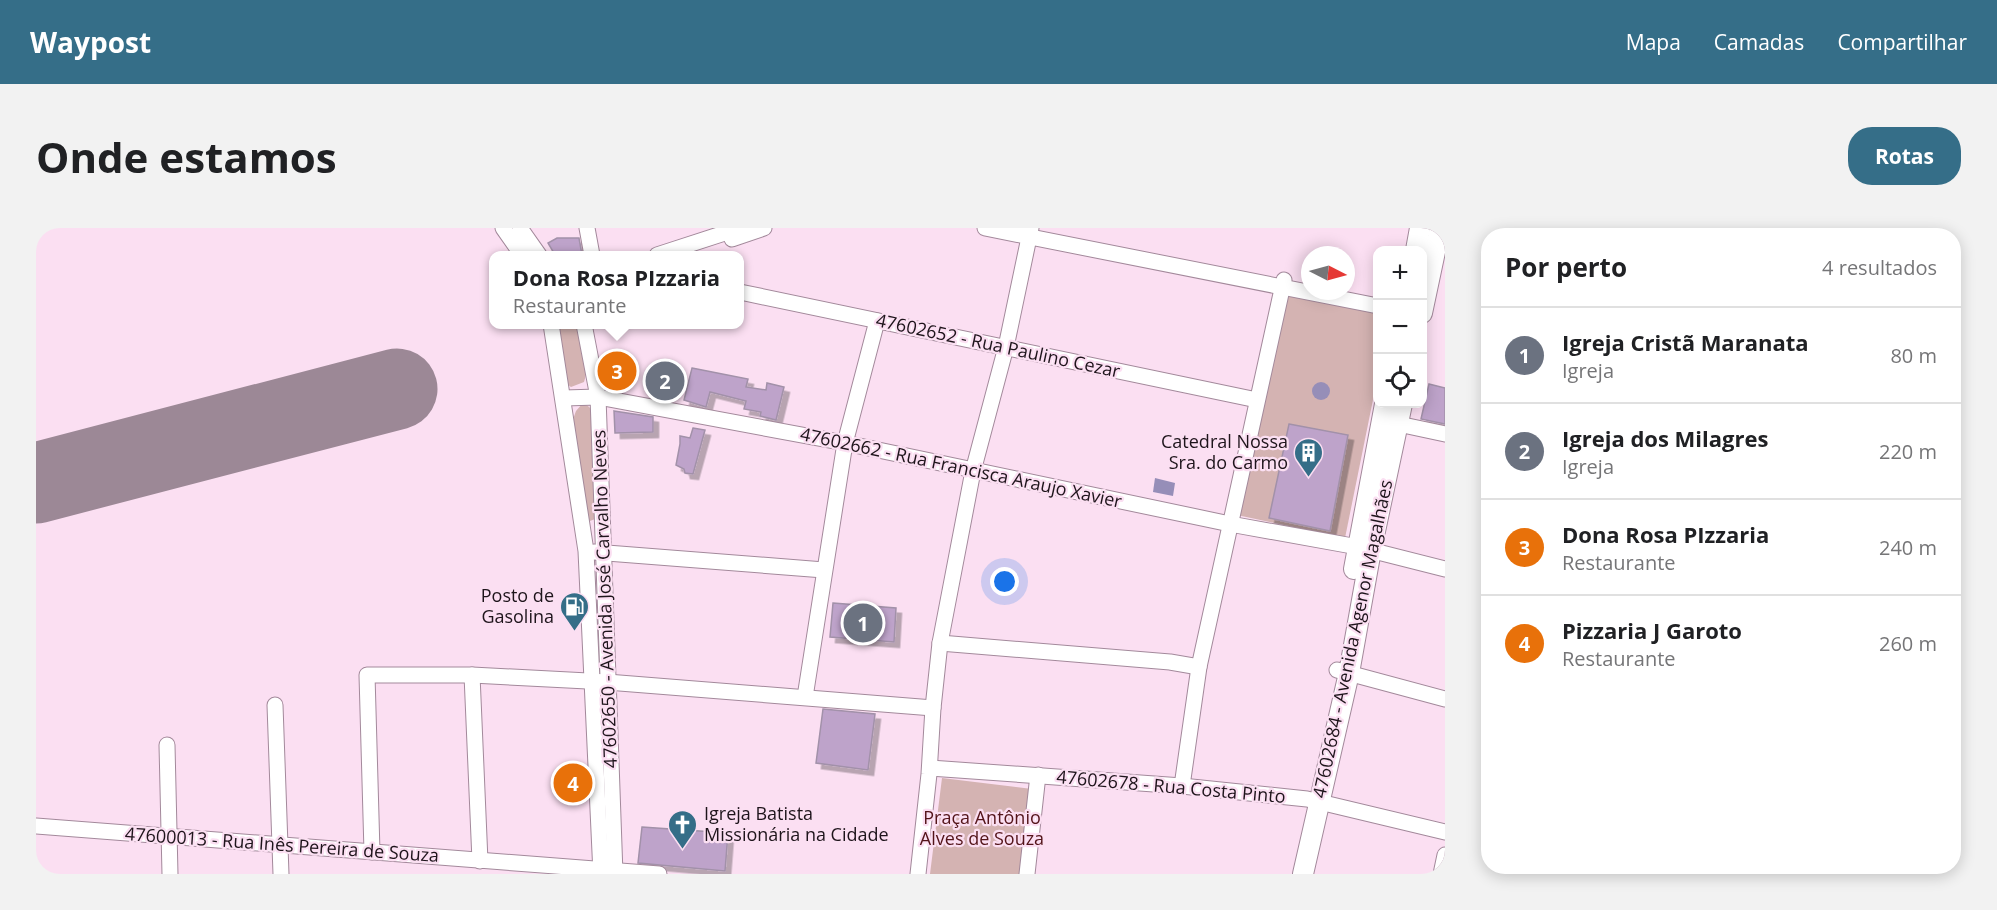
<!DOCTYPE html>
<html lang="pt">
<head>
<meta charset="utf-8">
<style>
  :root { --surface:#fff; --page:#f2f2f2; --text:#202124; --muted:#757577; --line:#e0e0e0; --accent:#356e88 }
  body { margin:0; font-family:"Open Sans",sans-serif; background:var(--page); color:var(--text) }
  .controls { position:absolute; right:18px; top:18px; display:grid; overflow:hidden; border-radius:12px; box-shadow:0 3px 15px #0003 }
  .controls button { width:54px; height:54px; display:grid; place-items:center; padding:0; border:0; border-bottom:2px solid var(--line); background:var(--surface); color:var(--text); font:30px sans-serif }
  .compass { position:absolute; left:1265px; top:18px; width:54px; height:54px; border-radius:50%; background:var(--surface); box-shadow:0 3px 15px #0003; rotate:96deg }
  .you { position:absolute; left:969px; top:354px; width:21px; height:21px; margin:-15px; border:4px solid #fff; border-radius:50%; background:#1a73e8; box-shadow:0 0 0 9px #1a73e833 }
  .badge { display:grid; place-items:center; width:39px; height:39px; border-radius:50%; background:var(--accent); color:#fff; font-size:20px; font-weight:700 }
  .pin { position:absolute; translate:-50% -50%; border:3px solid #fff; box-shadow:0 2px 6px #0006 }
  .popup { position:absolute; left:453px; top:23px; width:255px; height:78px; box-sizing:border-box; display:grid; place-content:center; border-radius:12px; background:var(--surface); filter:drop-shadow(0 2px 4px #0005); font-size:20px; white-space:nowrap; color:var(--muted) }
  .popup b { font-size:22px; color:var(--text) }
  .popup::after { content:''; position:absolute; left:50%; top:100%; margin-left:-12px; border:12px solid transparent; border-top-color:var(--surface) }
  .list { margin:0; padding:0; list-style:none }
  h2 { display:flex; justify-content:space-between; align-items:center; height:78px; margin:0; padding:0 24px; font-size:26px }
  h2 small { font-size:20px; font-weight:400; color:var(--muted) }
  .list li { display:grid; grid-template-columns:39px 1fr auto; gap:18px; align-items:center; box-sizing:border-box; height:96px; padding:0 24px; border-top:2px solid var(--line) }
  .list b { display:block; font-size:22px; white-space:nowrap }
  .list p { margin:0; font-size:20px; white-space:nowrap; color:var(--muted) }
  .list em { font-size:20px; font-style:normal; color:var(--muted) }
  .icon { flex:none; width:33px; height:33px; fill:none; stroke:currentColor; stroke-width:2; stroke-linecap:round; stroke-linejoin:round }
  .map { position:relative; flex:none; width:1409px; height:646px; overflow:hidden; border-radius:24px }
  header { display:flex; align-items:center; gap:36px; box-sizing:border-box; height:84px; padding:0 30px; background:var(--accent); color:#fff }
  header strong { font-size:28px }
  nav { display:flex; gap:33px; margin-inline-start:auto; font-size:21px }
  .intro { display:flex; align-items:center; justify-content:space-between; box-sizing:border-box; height:144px; padding:0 36px }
  h1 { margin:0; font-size:42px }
  .button { padding:15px 27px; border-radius:24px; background:var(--accent); color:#fff; font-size:21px; font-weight:700 }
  main { display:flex; gap:36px; padding:0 36px }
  aside { flex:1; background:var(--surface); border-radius:24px; box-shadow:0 3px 15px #0003 }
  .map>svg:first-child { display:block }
  .green { fill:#d4b3b2 }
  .water { fill:#968eb8 }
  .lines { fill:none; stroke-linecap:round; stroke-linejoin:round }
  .runway { stroke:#9c8896; stroke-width:81 }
  .building { fill:#bea3ca; stroke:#a291a9; stroke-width:1.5; filter:url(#shadow) }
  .minor-casing { stroke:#a3899b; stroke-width:17 }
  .major-casing { stroke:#a3899b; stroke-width:22 }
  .minor { stroke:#fff; stroke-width:15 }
  .major { stroke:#fff; stroke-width:20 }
  .labels { text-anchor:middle; stroke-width:4.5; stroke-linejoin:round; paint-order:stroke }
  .street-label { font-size:18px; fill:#1e141b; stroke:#fbdff2 }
  .poi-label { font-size:18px; fill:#1e141b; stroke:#fbdff2; text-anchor:end }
  .park-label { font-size:18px; fill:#531419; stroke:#fbdff2 }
</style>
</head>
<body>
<header>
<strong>Waypost</strong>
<nav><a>Mapa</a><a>Camadas</a><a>Compartilhar</a></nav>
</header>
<div class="intro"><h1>Onde estamos</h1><a class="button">Rotas</a></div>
<main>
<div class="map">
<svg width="1409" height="646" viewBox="0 0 1409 646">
  <defs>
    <filter id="shadow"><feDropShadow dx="5.5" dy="5.5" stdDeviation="0" flood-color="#0004"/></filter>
  </defs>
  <rect width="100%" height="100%" fill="#fbdff2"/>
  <g class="green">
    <polygon points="1247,65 1341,85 1341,152 1309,310 1201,287"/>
    <path d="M521 97H541C546 114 555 136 548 154L535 159 531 156Z"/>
    <polygon points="546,176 552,178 555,181 561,287 559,291 554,293 550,291 536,194 540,183"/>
    <polygon points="906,550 996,561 986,646 894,646"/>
  </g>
  <g class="water">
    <circle cx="1285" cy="163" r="9"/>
    <polygon points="1119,250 1139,255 1137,268 1117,264"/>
  </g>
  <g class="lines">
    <polyline class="runway" points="0,255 361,161"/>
  </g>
  <g class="building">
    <polygon points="521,10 543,10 546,27 519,27 512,15"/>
    <polygon points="656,140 712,151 710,159 730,162 731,155 748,159 740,192 724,188 725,184 708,181 710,173 674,164 670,179 648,172"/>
    <polygon points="622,143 638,144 637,164 620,161"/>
    <polygon points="1393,156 1409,160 1409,196 1385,191"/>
    <polygon points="578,183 617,189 617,204 579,205"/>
    <polygon points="1253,196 1312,207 1294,303 1233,290"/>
    <polygon points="657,200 669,202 657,246 649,245 648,241 640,237 644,216 644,208 654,210"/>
    <polygon points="797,375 860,380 858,414 794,409"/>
    <polygon points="787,481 839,486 832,542 780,535"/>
    <polygon points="521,541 550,541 551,556 522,556"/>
    <polygon points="606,599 692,605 689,643 602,635"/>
  </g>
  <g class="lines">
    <defs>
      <g id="minor">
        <polyline points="467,0 486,27"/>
        <polyline points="484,0 503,27"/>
        <polyline points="551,0 556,27"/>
        <polyline points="949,0 1342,78"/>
        <polyline points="696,11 728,0"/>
        <polyline points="621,27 704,0"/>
        <polyline points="704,64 1221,172"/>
        <polyline points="515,96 550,323 565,646"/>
        <polyline points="548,96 562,169 579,646"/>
        <polyline points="528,170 562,169 809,215 1194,296 1322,319 1409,341"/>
        <polyline points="1353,194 1409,206"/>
        <polyline points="558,324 788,342"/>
        <polyline points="904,415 1134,434 1163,439"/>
        <polyline points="1301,442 1409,471"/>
        <polyline points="436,447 444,633"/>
        <polyline points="769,469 809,215 841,93"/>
        <polyline points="239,477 245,646"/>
        <polyline points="131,517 134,646"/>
        <polyline points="894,540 1146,558 1271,571 1409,604"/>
        <polyline points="1146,558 1163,439 1248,52"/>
        <polyline points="0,598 623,646"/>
        <polyline points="336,624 331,447 436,447 571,454 897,480"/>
        <polyline points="882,646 893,546 897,480 904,415 937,243 970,119 995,0"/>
        <polyline points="991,646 1002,547"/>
        <polyline points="1405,646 1409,627"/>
      </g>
      <g id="major">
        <polyline points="1380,22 1384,0"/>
        <polyline points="1386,85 1404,0"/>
        <polyline points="1318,341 1349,176"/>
        <polyline points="1267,646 1313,445 1335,322 1366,176"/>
      </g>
    </defs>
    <use href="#minor" class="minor-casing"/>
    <use href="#major" class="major-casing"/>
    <use href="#minor" class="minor"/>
    <use href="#major" class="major"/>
  </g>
  <defs>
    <symbol id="building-pin" viewBox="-11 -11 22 30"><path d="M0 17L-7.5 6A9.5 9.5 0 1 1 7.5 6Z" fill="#356e88" stroke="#fbdff2"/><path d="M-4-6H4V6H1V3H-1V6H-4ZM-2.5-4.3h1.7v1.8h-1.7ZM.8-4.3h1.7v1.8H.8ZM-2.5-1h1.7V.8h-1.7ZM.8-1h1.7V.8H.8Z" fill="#fff"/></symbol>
    <symbol id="fuel-pin" viewBox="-11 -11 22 30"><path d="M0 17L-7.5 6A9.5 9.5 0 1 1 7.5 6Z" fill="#356e88" stroke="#fbdff2"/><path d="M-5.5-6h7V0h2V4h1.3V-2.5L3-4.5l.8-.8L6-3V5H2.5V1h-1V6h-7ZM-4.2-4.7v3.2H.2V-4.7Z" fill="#fff"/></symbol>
    <symbol id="church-pin" viewBox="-11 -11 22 30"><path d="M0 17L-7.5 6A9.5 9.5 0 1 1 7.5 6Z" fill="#356e88" stroke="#fbdff2"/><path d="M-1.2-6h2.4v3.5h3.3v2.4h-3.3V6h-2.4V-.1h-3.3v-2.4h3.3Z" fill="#fff"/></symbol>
  </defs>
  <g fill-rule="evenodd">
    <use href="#building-pin" x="1256" y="208" width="33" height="45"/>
    <use href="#fuel-pin" x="522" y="362" width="33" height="45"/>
    <use href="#church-pin" x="630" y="580" width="33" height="45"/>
  </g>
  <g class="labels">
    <g class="street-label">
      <text transform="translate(962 118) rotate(12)" y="6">47602652 - Rua Paulino Cezar</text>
      <text transform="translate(925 240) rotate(12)" y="6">47602662 - Rua Francisca Araujo Xavier</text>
      <text transform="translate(569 371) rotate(-92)" y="6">47602650 - Avenida José Carvalho Neves</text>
      <text transform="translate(1317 411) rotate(-78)" y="6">47602684 - Avenida Agenor Magalhães</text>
      <text transform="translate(1135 559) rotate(5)" y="6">47602678 - Rua Costa Pinto</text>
      <text transform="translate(246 617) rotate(4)" y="6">47600013 - Rua Inês Pereira de Souza</text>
    </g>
    <g class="poi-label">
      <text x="1252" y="220">Catedral Nossa<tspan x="1252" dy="21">Sra. do Carmo</tspan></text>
      <text x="518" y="374">Posto de<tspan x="518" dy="21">Gasolina</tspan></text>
      <text x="668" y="592" text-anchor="start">Igreja Batista<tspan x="668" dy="21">Missionária na Cidade</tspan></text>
    </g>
    <g class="park-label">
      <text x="946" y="596">Praça Antônio<tspan x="946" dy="21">Alves de Souza</tspan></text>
    </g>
  </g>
</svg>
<div class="controls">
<button>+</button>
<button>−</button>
<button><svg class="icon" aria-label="locate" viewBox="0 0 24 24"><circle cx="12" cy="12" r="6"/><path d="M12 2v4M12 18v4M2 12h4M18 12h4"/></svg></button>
</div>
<svg class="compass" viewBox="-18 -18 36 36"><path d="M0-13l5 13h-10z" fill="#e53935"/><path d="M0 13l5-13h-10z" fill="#757577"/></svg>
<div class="you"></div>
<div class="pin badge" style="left:827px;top:395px;background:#6b7280">1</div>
<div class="pin badge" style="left:629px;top:153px;background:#6b7280">2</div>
<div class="pin badge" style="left:581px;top:143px;background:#e8710a">3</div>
<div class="popup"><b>Dona Rosa PIzzaria</b>Restaurante</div>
<div class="pin badge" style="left:537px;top:555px;background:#e8710a">4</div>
</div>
<aside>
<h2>Por perto<small>4 resultados</small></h2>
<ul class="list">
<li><span class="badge" style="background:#6b7280">1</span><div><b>Igreja Cristã Maranata</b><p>Igreja</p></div><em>80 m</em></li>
<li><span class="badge" style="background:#6b7280">2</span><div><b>Igreja dos Milagres</b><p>Igreja</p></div><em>220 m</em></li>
<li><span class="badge" style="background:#e8710a">3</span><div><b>Dona Rosa PIzzaria</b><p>Restaurante</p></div><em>240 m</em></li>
<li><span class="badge" style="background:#e8710a">4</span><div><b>Pizzaria J Garoto</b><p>Restaurante</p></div><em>260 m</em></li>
</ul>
</aside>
</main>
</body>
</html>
